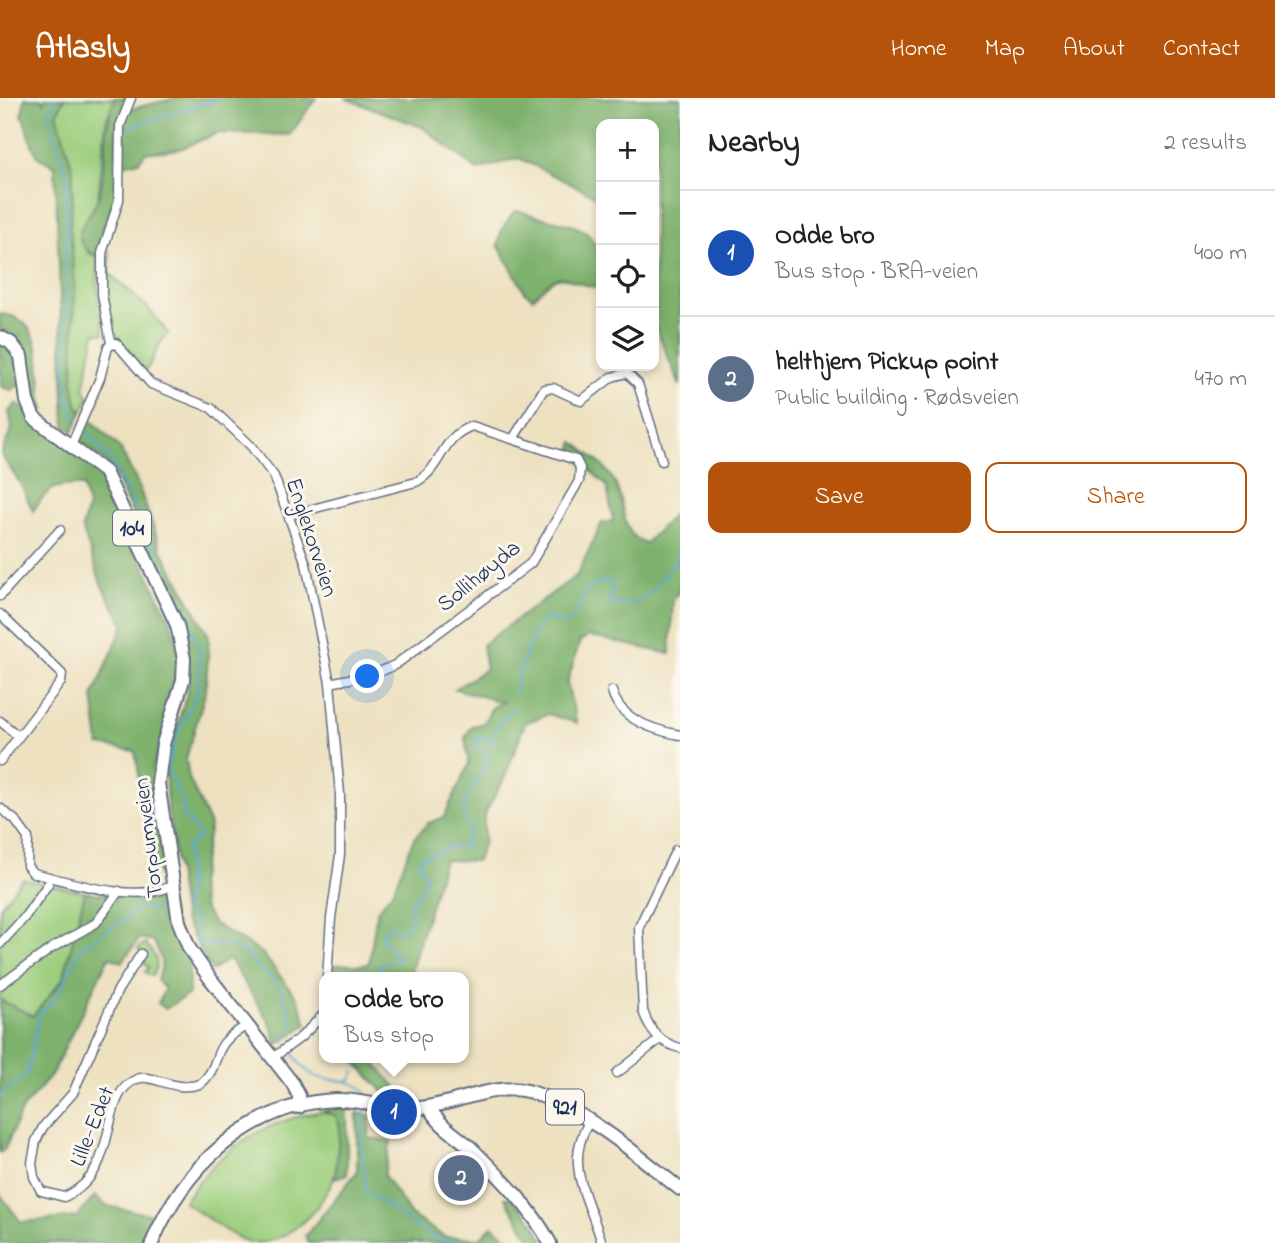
<!DOCTYPE html>
<html lang="en">
<head>
<meta charset="utf-8">
<style>
  :root { --surface:#fff; --page:#f6f6f6; --text:#222; --muted:#767676; --line:#e0e0e0; --accent:#b45309 }
  body { margin:0; font-family:"Indie Flower",sans-serif; background:var(--page); color:var(--text) }
  .controls { position:absolute; right:21px; top:21px; display:grid; overflow:hidden; border-radius:14px; box-shadow:0 4px 10px #0003 }
  .controls button { width:63px; height:63px; display:grid; place-items:center; padding:0; border:0; border-bottom:2px solid var(--line); background:var(--surface); color:var(--text); font:35px sans-serif }
  .you { position:absolute; left:368px; top:579px; width:24px; height:24px; margin:-18px; border:5px solid #fff; border-radius:50%; background:#1a73e8; box-shadow:0 0 0 10px #1a73e833 }
  .badge { display:grid; place-items:center; width:46px; height:46px; border-radius:50%; background:var(--accent); color:#fff; font-size:23px; font-weight:700 }
  .pin { position:absolute; translate:-50% -50%; border:4px solid #fff; box-shadow:0 2px 7px #0006 }
  .popup { position:absolute; left:319px; top:874px; width:150px; height:91px; box-sizing:border-box; display:grid; place-content:center; border-radius:14px; background:var(--surface); filter:drop-shadow(0 2px 5px #0005); font-size:23px; white-space:nowrap; color:var(--muted) }
  .popup b { font-size:26px; color:var(--text) }
  .popup::after { content:''; position:absolute; left:50%; top:100%; margin-left:-14px; border:14px solid transparent; border-top-color:var(--surface) }
  .list { margin:0; padding:0; list-style:none }
  h2 { display:flex; justify-content:space-between; align-items:center; height:91px; margin:0; padding:0 28px; font-size:30px }
  h2 small { font-size:23px; font-weight:400; color:var(--muted) }
  .list li { display:grid; grid-template-columns:46px 1fr auto; gap:21px; align-items:center; box-sizing:border-box; height:126px; padding:0 28px; border-top:2px solid var(--line) }
  .list b { display:block; font-size:26px; white-space:nowrap }
  .list p { margin:0; font-size:23px; white-space:nowrap; color:var(--muted) }
  .list em { font-size:23px; font-style:normal; color:var(--muted) }
  .actions { display:flex; gap:14px; padding:21px 28px }
  .actions a { flex:1; padding:16px 0; border:2px solid var(--accent); border-radius:14px; text-align:center; font-size:24px; color:var(--accent) }
  .actions .main { background:var(--accent); color:#fff }
  .icon { flex:none; width:38px; height:38px; fill:none; stroke:currentColor; stroke-width:2; stroke-linecap:round; stroke-linejoin:round }
  .map { position:relative; flex:none; width:680px; height:1145px; overflow:hidden }
  header { display:flex; align-items:center; gap:42px; box-sizing:border-box; height:98px; padding:0 35px; background:var(--accent); color:#fff }
  header strong { font-size:33px }
  nav { display:flex; gap:38px; margin-inline-start:auto; font-size:24px }
  main { display:flex }
  aside { flex:1; background:var(--surface) }
  .map>svg:first-child { display:block }
  .green { fill:#9cce7d; stroke:#5c7e6e; stroke-width:2 }
  .forest { fill:#7db16c; stroke:#4c7065; stroke-width:2 }
  .lines { fill:none; stroke-linecap:round; stroke-linejoin:round }
  .stream { stroke:#5ca6d4; stroke-width:2 }
  .minor-casing { stroke:#646d80; stroke-width:11 }
  .primary-casing { stroke:#646d80; stroke-width:16 }
  .minor { stroke:#fff; stroke-width:8 }
  .primary { stroke:#fff; stroke-width:12 }
  .labels { text-anchor:middle; stroke-width:6; stroke-linejoin:round; paint-order:stroke }
  .shield { fill:#fbf7ec; stroke:#5e6b89; stroke-width:2 }
  .shield-label { font-size:21px; font-weight:bold; fill:#1b2f5e }
  .street-label { font-size:23px; fill:#1b2f5e; stroke:#fbf7ec }
</style>
</head>
<body>
<header>
<strong>Atlasly</strong>
<nav><a>Home</a><a>Map</a><a>About</a><a>Contact</a></nav>
</header>
<main>
<div class="map">
<svg width="680" height="1145" viewBox="0 0 680 1145">
  <rect width="100%" height="100%" fill="#fbf7ec"/>
  <filter id="ink" filterUnits="userSpaceOnUse"><feTurbulence type="fractalNoise" baseFrequency=".0143" numOctaves="2"/><feDisplacementMap in="SourceGraphic" scale="14" xChannelSelector="R" yChannelSelector="G"/><feConvolveMatrix kernelMatrix="1 2 1 2 8 2 1 2 1" color-interpolation-filters="sRGB"/></filter>
  <filter id="wash" filterUnits="userSpaceOnUse"><feTurbulence type="fractalNoise" baseFrequency=".00686" numOctaves="4" result="noise"/><feDisplacementMap in="SourceGraphic" scale="28" xChannelSelector="R" yChannelSelector="G"/><feGaussianBlur stdDeviation="1.57" result="paint"/><feColorMatrix in="noise" values="0 0 0 0 0 0 0 0 0 0 0 0 0 0 0 0 0 1.4 0 .05"/><feComposite in="paint" operator="in"/></filter>
  <g filter="url(#wash)">
    <rect width="100%" height="100%" fill="#ede1c0"/>
    <g class="green">
      <polygon points="65,0 115,0 106,23 98,101 80,135 88,155 98,159 97,186 104,235 95,235 84,291 89,299 82,314 77,307 73,283 75,187 70,131 73,95 57,15"/>
      <path d="M109 152 110 176 148 210 168 235C156 246 156 260 145 273L111 231 105 194Z"/>
      <polygon points="22,781 85,794 63,881 33,918 0,902 0,809"/>
      <path d="M145 845C154 856 162 864 152 878L145 874 149 870 143 864 144 856 138 851Z"/>
      <path d="M323 1013 336 1018C358 1067 307 1145 254 1145 237 1144 199 1113 184 1104 218 1052 261 1024 323 1013Z"/>
    </g>
    <g class="forest">
      <polygon points="25,0 41,0 44,4 45,0 65,0 57,15 73,73 70,131 75,187 73,283 77,307 82,314 73,333 65,329 55,68 38,59 33,49 22,16"/>
      <path d="M115 0H127L117 31 115 101 104 126 98 159C89 155 78 146 80 135 82 123 94 113 98 101 108 69 101 35 115 0Z"/>
      <polygon points="176,0 316,0 290,37 218,35 180,51 145,55 139,63 124,67 124,29 130,11"/>
      <polygon points="345,0 680,0 680,288 654,225 654,26 601,26 601,101 519,60 477,72 422,29"/>
      <path d="M520 113C569 132 601 115 601 187L598 190C557 182 565 167 533 200L525 194 498 147 502 131 514 114Z"/>
      <path d="M0 216C50 219 36 280 44 312L37 310C25 277 40 246 0 231Z"/>
      <path d="M0 243C19 251 18 269 19 287L12 292 1 289Z"/>
      <path d="M17 305 99 375 171 524 179 559V574L175 598 153 669 164 778 159 776 154 768 135 653 99 647 93 598 124 527 102 488 82 430 88 408 83 388C54 387 49 388 33 413L20 385 1 357 12 330 9 313Z"/>
      <polygon points="89,320 120,350 137,384 162,453 209,538 206,592 186,661 189,680 210,727 199,786 203,809 213,825 262,855 298,901 307,926 276,947 271,926 229,861 212,873 184,822 167,705 165,670 188,591 188,546 168,493 116,380 109,368 79,341"/>
      <path d="M574 344C589 356 604 366 614 383 627 406 617 432 645 446L680 410V492L673 502 670 556 589 538 580 543 567 585 577 625 548 616 525 625 505 679 484 717V743L477 763 444 762 409 879H332L333 868C344 863 356 871 369 865L377 813 394 791 413 742 428 725 444 719 469 666 465 640 472 628 484 625 492 609 502 604 455 591 486 571 482 547 577 477 602 425 613 423 607 388 570 354Z"/>
      <path d="M85 794 166 803 189 861V896L165 911 158 905 165 891 157 882C165 867 161 857 153 843L140 840 122 864 109 859 51 978 22 1011 5 1051 0 1055V902L33 918 63 881Z"/>
      <polygon points="352,960 370,960 400,993 401,1001 390,1001"/>
      <polygon points="338,1008 347,1013 347,1076 335,1080 340,1028 336,1018 323,1013"/>
      <polygon points="357,1015 370,1017 369,1040 391,1043 384,1077 411,1117 445,1139 480,1140 492,1128 515,1145 309,1145 305,1138 357,1074"/>
      <polygon points="0,1096 21,1124 77,1119 95,1098 106,1108 154,1117 146,1145 0,1145"/>
      <polygon points="511,1099 533,1123 545,1145 533,1145 505,1100"/>
    </g>
    <g class="lines">
      <g class="stream">
        <path d="M55 0C39 24 68 59 67 87 66 135 65 184 66 233 66 263 62 295 76 322"/>
        <polyline points="129,29 221,0"/>
        <polyline points="84,330 110,361 125,390 200,549 198,593 175,641 167,671 183,704 183,717 200,737 187,750 188,790 184,808 196,825 198,846 232,848 240,851 280,890 293,925 283,939 286,944"/>
        <path d="M516 596C517 577 531 530 548 519L564 526C578 520 581 504 586 491L606 482 614 490 609 503C642 520 665 477 680 455"/>
        <path d="M376 879 377 871 384 865 397 864 398 859 380 841 388 828 403 833C415 825 412 818 410 806L424 787 426 778 419 766 421 759 454 748 467 751 464 745 470 735 463 715 464 705 488 662 475 644 476 640 483 638 491 646 495 641 496 630 513 610"/>
        <path d="M291 952C318 999 336 970 364 992L366 998"/>
        <polyline points="356,960 358,969"/>
        <polyline points="350,983 355,974"/>
        <polyline points="0,999 27,975 40,915 54,903 81,850 141,809 159,813"/>
        <polyline points="365,1011 361,1045 366,1093 431,1138 444,1143 481,1145"/>
      </g>
    </g>
  </g>
  <g filter="url(#ink)">
    <g class="lines">
      <defs>
        <g id="minor">
          <polyline points="111,245 102,196 102,155 119,102 120,28 131,0"/>
          <polyline points="513,341 544,291 553,290 581,303 612,279 627,275 638,286 662,363"/>
          <polyline points="71,348 100,280 108,249 116,245 151,286 211,310 251,348 274,378 306,466 330,585 340,696 340,757 331,820 327,879"/>
          <path d="M289 417 416 384C444 369 439 340 472 328L576 362 580 370 579 383 531 465 518 475 395 567 377 575 330 585"/>
          <polyline points="0,498 60,432"/>
          <polyline points="0,516 62,576 61,584 0,663"/>
          <path d="M612 593C619 621 653 632 680 637"/>
          <polyline points="0,623 18,638"/>
          <path d="M0 710 15 722 28 740 27 768 33 775C71 784 136 806 171 788"/>
          <path d="M676 752 639 829 643 913C650 933 660 945 680 950"/>
          <polyline points="0,846 24,820 48,786"/>
          <path d="M141 856 118 892 73 995 43 1029 36 1043 32 1065 34 1079 41 1093 64 1099C124 1073 96 997 137 981 154 975 173 995 200 986 224 967 207 947 247 928"/>
          <polyline points="0,887 52,850 96,825 119,793"/>
          <polyline points="274,959 301,939 324,916"/>
          <polyline points="617,975 660,941"/>
          <path d="M589 1024C563 1067 589 1101 602 1145"/>
        </g>
        <g id="primary">
          <polyline points="0,239 11,245 21,258 27,303 34,320 105,374 177,527 184,561 183,582 163,646 158,685 179,824 189,850 209,879 293,986 299,998 299,1009"/>
          <path d="M429 1009C439 1028 455 1036 471 1050 500 1079 531 1109 550 1145"/>
          <path d="M152 1145C183 1070 249 1006 335 1002 363 1001 391 1013 419 1010 456 1007 497 982 534 995 588 1014 636 1056 680 1091"/>
        </g>
      </defs>
      <use href="#minor" class="minor-casing"/>
      <use href="#primary" class="primary-casing"/>
      <use href="#minor" class="minor"/>
      <use href="#primary" class="primary"/>
    </g>
  </g>
  <g class="labels">
    <g class="shield">
      <rect x="113" y="412.5" width="38" height="35" rx="5"/>
      <rect x="546" y="991.5" width="38" height="35" rx="5"/>
    </g>
    <g class="shield-label">
      <text x="132" y="437">104</text>
      <text x="565" y="1016">921</text>
    </g>
    <g class="street-label">
      <text transform="translate(313 439) rotate(72)" y="8">Englekorveien</text>
      <text transform="translate(478 477) rotate(-39)" y="8">Sollihøyda</text>
      <text transform="translate(147 740) rotate(-97)" y="8">Torpumveien</text>
      <text transform="translate(91 1028) rotate(-68)" y="8">Lille-Edet</text>
    </g>
  </g>
</svg>
<div class="controls">
<button>+</button>
<button>−</button>
<button><svg class="icon" aria-label="locate" viewBox="0 0 24 24"><circle cx="12" cy="12" r="6"/><path d="M12 2v4M12 18v4M2 12h4M18 12h4"/></svg></button>
<button><svg class="icon" aria-label="layers" viewBox="0 0 24 24"><path d="M12 4l9 5-9 5-9-5zM3 14l9 5 9-5"/></svg></button>
</div>
<div class="you"></div>
<div class="pin badge" style="left:394px;top:1014px;background:#1a4fb4">1</div>
<div class="popup"><b>Odde bro</b>Bus stop</div>
<div class="pin badge" style="left:461px;top:1080px;background:#5c6f8a">2</div>
</div>
<aside>
<h2>Nearby<small>2 results</small></h2>
<ul class="list">
<li><span class="badge" style="background:#1a4fb4">1</span><div><b>Odde bro</b><p>Bus stop · BRA-veien</p></div><em>400 m</em></li>
<li><span class="badge" style="background:#5c6f8a">2</span><div><b>helthjem Pickup point</b><p>Public building · Rødsveien</p></div><em>470 m</em></li>
</ul>
<div class="actions"><a class="main">Save</a><a>Share</a></div>
</aside>
</main>
</body>
</html>
